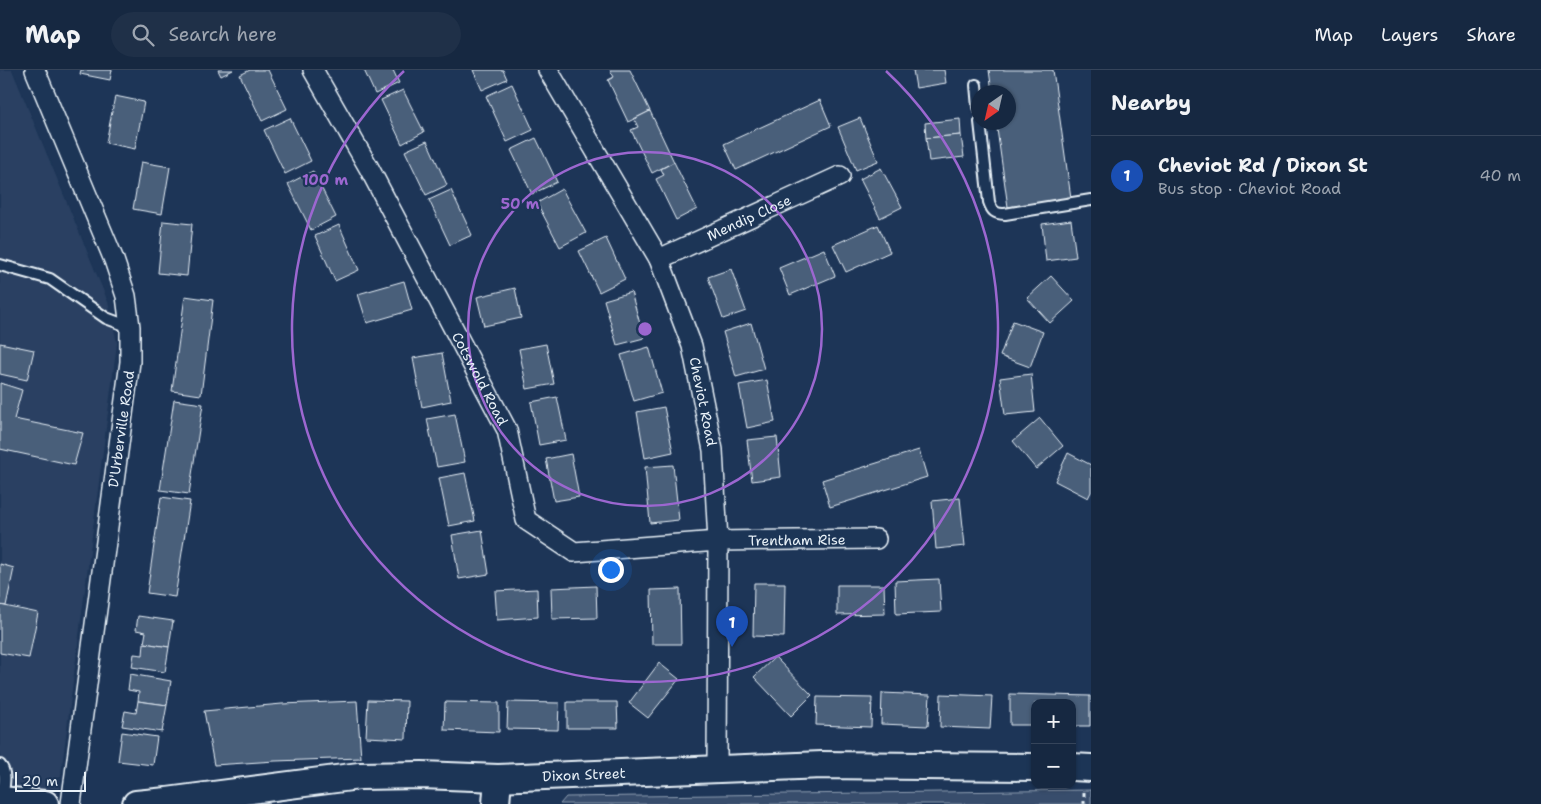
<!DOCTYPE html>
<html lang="en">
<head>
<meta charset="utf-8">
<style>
  :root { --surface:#162841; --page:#1f3048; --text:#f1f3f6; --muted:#9ea6b1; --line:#35445a; --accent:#ff9aa2 }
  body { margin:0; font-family:"Shantell Sans",sans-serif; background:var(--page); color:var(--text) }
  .controls { position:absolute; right:15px; bottom:15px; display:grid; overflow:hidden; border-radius:10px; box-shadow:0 1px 4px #0004 }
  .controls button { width:45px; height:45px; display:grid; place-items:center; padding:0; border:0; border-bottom:1px solid var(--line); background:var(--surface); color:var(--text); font:25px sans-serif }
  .compass { position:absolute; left:971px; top:15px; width:45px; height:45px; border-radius:50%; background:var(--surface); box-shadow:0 1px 4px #0004; rotate:214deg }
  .scale { position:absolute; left:15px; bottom:12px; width:71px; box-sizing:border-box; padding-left:5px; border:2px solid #e8f1f8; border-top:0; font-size:14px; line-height:18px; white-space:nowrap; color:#e8f1f8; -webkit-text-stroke:4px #1d3557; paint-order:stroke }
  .you { position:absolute; left:610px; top:499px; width:18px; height:18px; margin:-12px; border:4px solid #fff; border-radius:50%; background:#1a73e8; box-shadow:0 0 0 8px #1a73e833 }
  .badge { display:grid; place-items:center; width:32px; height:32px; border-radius:50%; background:var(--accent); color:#fff; font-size:16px; font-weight:700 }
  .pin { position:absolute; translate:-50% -41px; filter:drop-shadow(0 1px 2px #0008) }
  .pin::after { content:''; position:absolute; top:26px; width:18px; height:15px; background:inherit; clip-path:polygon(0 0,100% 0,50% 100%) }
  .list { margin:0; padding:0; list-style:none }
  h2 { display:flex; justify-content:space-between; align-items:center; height:65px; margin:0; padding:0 20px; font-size:21px }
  h2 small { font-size:16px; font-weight:400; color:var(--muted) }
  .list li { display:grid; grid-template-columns:32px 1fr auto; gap:15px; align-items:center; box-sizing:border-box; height:80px; padding:0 20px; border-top:1px solid var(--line) }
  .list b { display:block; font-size:19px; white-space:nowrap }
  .list p { margin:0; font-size:16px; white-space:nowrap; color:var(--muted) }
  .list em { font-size:16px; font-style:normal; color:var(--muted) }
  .icon { flex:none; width:28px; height:28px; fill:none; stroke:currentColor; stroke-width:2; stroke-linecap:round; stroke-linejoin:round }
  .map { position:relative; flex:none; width:1091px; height:734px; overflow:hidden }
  header { display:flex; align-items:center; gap:30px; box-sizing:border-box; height:70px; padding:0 25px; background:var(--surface); border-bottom:1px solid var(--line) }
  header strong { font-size:24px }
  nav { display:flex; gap:28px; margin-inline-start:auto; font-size:18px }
  .search { width:350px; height:45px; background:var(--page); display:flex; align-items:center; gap:12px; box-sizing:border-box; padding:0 18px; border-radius:28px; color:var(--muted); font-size:19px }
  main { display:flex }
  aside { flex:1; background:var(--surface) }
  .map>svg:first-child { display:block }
  .built { fill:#2a4162 }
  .green { fill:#374d6c; stroke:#909fb2 }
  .building { fill:#495e7a; stroke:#e8f1f8 }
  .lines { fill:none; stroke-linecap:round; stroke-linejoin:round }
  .lane-casing { stroke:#e8f1f8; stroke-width:14 }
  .street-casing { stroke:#e8f1f8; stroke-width:22 }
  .secondary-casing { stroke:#e8f1f8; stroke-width:30 }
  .path { stroke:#e8f1f8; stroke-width:3; stroke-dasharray:5 4; stroke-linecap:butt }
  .lane { stroke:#1d3557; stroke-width:10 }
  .street { stroke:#1d3557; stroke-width:19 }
  .secondary { stroke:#1d3557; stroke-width:26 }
  .ring { fill:none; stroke:#9c67d0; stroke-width:2.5 }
  .labels { text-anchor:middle; stroke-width:4.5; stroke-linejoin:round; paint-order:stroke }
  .street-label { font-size:14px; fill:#e8f1f8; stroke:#1d3557 }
  .centre { fill:#9c67d0; stroke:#1d3557; stroke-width:2.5 }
  .ring-label { font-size:15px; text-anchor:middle; font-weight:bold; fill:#9c67d0; stroke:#1d3557; stroke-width:4.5; stroke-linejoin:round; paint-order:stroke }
</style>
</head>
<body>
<header>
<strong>Map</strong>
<div class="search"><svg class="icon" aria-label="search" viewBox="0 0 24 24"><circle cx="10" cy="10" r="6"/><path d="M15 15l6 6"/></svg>Search here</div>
<nav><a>Map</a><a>Layers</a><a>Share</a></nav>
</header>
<main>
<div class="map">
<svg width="1091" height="734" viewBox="0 0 1091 734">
  <rect width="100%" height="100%" fill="#1d3557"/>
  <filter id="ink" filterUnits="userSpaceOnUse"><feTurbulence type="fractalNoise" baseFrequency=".02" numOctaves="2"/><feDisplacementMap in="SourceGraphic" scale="10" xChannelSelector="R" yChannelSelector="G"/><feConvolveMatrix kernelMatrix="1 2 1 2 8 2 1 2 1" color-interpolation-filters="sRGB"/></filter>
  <g filter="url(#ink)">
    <polygon class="built" points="0,0 12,0 108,232 117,273 59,719 0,717"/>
    <polygon class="green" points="1091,720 1091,734 560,734 566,727"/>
    <g class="building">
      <polygon points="81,0 112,0 110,10 80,4"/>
      <polygon points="218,0 233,0 221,6"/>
      <polygon points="250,0 268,0 287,39 262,51 240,5"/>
      <polygon points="364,0 393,0 399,13 375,24"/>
      <polygon points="473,0 503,0 507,9 482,20"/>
      <polygon points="610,0 630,0 650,41 628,52 608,10 614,7"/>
      <polygon points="913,0 944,0 946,13 916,18"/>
      <polygon points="989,0 1053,0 1071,128 1008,137 996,52 1008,52 1008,22 992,22"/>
      <polygon points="512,14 533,60 507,72 486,26"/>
      <polygon points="403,20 424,62 402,74 381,30"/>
      <polygon points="115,26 144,32 135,79 106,73"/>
      <polygon points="820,30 831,56 736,100 724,74"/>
      <polygon points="650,41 674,92 652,103 631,60 638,57 634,49"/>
      <polygon points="290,48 311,91 285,104 264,60"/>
      <polygon points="860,48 878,91 856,100 838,57"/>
      <polygon points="960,49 961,65 926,68 925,53"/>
      <polygon points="961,65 964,87 929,91 926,68"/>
      <polygon points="536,68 557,112 532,124 511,80"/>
      <polygon points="427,71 447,115 426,125 405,81"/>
      <polygon points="141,92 170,97 162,144 133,139"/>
      <polygon points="674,92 697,139 676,150 656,109 664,105 661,99"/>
      <polygon points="881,98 902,137 880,148 860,109"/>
      <polygon points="313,101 336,147 311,160 288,114"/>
      <polygon points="562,119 586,163 560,177 537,133"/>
      <polygon points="451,120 472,165 450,175 429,130"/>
      <polygon points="1071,150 1076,187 1046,191 1042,154"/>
      <polygon points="163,151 192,154 187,206 158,203"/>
      <polygon points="339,155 359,200 335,211 315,166"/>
      <polygon points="878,155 890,182 846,202 833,175"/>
      <polygon points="606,168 625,209 599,222 579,181"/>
      <polygon points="824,179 835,206 790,225 779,198"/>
      <polygon points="731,199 746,241 723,249 708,207"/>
      <polygon points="1051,206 1074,231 1050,253 1027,228"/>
      <polygon points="404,211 412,240 367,253 358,224"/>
      <polygon points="515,218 521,248 484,256 477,227"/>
      <polygon points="631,222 644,268 617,275 604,230"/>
      <polygon points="185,226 213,230 201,325 172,321"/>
      <polygon points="1013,251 1043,262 1030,297 1000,286"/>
      <polygon points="751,253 764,299 736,307 723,262"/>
      <polygon points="0,273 34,280 27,310 0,304"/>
      <polygon points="546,274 554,314 527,319 519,279"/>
      <polygon points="649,277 662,323 634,331 621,285"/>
      <polygon points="442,283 451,331 422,337 413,288"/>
      <polygon points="1031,304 1035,342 1005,345 1000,308"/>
      <polygon points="767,310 775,352 747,358 739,315"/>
      <polygon points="0,313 22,320 14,349 83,363 74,395 0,379"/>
      <polygon points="557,327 566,370 539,375 531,332"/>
      <polygon points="174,330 203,334 189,424 160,420"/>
      <polygon points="664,337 673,382 645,388 637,342"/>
      <polygon points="455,344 465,392 437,397 427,349"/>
      <polygon points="1040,348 1063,376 1036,399 1013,371"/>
      <polygon points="777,367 781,407 752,411 747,370"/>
      <polygon points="919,380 927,407 830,437 822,410"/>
      <polygon points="1068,383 1091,395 1091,422 1088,428 1055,411"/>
      <polygon points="571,384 579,427 554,431 546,389"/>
      <polygon points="673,395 679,450 650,453 645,397"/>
      <polygon points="465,403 475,451 449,456 439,408"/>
      <polygon points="161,427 190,431 175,527 147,523"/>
      <polygon points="960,428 965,476 936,479 932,431"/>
      <polygon points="482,460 489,504 459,509 452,465"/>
      <polygon points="0,494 14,498 6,536 0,535"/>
      <polygon points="939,509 941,542 896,544 895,511"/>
      <polygon points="754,513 785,513 784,567 753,566"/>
      <polygon points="837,515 884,515 885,544 837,545"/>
      <polygon points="596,516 597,548 552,549 551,518"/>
      <polygon points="537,519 538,547 497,550 495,521"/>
      <polygon points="680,519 681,574 652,574 651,520"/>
      <polygon points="0,535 38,543 29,588 0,583"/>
      <polygon points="138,546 173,551 169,577 144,573 146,562 136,560"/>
      <polygon points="144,573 169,577 165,602 132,597 134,584 143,585"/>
      <polygon points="775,587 812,625 791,646 754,607"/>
      <polygon points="659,593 679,609 648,648 629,633"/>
      <polygon points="130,604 171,611 167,635 138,631 139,622 128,620"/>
      <polygon points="882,623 930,625 928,656 881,654"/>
      <polygon points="941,624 992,626 990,659 940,657"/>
      <polygon points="1010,624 1090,626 1090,656 1072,656 1072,633 1035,633 1035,655 1010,655"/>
      <polygon points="817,627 872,628 871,657 816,655"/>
      <polygon points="368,630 407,631 406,669 366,667"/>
      <polygon points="138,631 167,635 162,662 122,656 125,641 136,643"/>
      <polygon points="357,631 361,688 275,691 214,695 204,641 282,634"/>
      <polygon points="445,632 499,633 499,662 444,660"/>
      <polygon points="508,632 559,633 558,660 507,659"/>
      <polygon points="567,632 617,632 618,658 567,658"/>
      <polygon points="122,662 157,667 153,695 118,691"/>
    </g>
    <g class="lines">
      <defs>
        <g id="lane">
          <polyline points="976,15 978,37"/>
          <path d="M980 52 989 132C992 141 995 144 1005 144L1091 130"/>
          <polyline points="0,195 50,209 106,248 130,257"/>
          <path d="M0 695C8 703 3 719 2 730"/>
        </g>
        <g id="street">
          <polyline points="35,0 114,190 126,226 130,257 130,292 71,734"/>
          <path id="s1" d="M313 0 369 98 507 360 526 450 574 482 718 471 876 469"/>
          <path id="s2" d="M548 0 659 189 692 276 713 380 718 471 717 698"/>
          <path id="s3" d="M659 189 840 106"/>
        </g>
        <g id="secondary">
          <polyline points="1072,697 1091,698"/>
          <polyline points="0,730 45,734"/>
          <path id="s4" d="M136 734 167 731 359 706 422 705 498 708 822 695 1035 697"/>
          <polyline points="496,734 498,708"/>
        </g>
      </defs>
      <use href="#lane" class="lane-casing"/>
      <use href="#street" class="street-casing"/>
      <use href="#secondary" class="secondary-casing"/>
      <polyline class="path" points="1084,722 1084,734"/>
      <use href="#lane" class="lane"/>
      <use href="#street" class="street"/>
      <use href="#secondary" class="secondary"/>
    </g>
  </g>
  <g class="ring">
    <circle cx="645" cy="259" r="177"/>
    <path d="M886 1A353 353 0 1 1 404 1"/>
  </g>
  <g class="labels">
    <g class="street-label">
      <text dy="5" stroke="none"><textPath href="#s3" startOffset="99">Mendip Close</textPath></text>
      <text dy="5" stroke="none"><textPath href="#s1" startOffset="351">Cotswold Road</textPath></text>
      <text dy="5" stroke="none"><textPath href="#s2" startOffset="369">Cheviot Road</textPath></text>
      <text transform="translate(121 359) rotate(-82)" y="5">D'Urberville Road</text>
      <text dy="5" stroke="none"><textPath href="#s1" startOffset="782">Trentham Rise</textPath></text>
      <text dy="5" stroke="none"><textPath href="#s4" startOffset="450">Dixon Street</textPath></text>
    </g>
  </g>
  <circle cx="645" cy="259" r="8" class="centre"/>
  <g class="ring-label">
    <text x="325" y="115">100 m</text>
    <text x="520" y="139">50 m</text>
  </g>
</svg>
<div class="controls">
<button>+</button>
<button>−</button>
</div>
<svg class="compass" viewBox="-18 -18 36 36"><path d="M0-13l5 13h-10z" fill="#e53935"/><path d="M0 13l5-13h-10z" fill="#9ea6b1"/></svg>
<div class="scale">20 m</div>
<div class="you"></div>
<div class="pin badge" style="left:732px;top:577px;background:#1a4fb4">1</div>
</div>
<aside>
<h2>Nearby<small></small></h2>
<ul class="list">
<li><span class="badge" style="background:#1a4fb4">1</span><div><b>Cheviot Rd / Dixon St</b><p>Bus stop · Cheviot Road</p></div><em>40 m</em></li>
</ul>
</aside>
</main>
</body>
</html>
